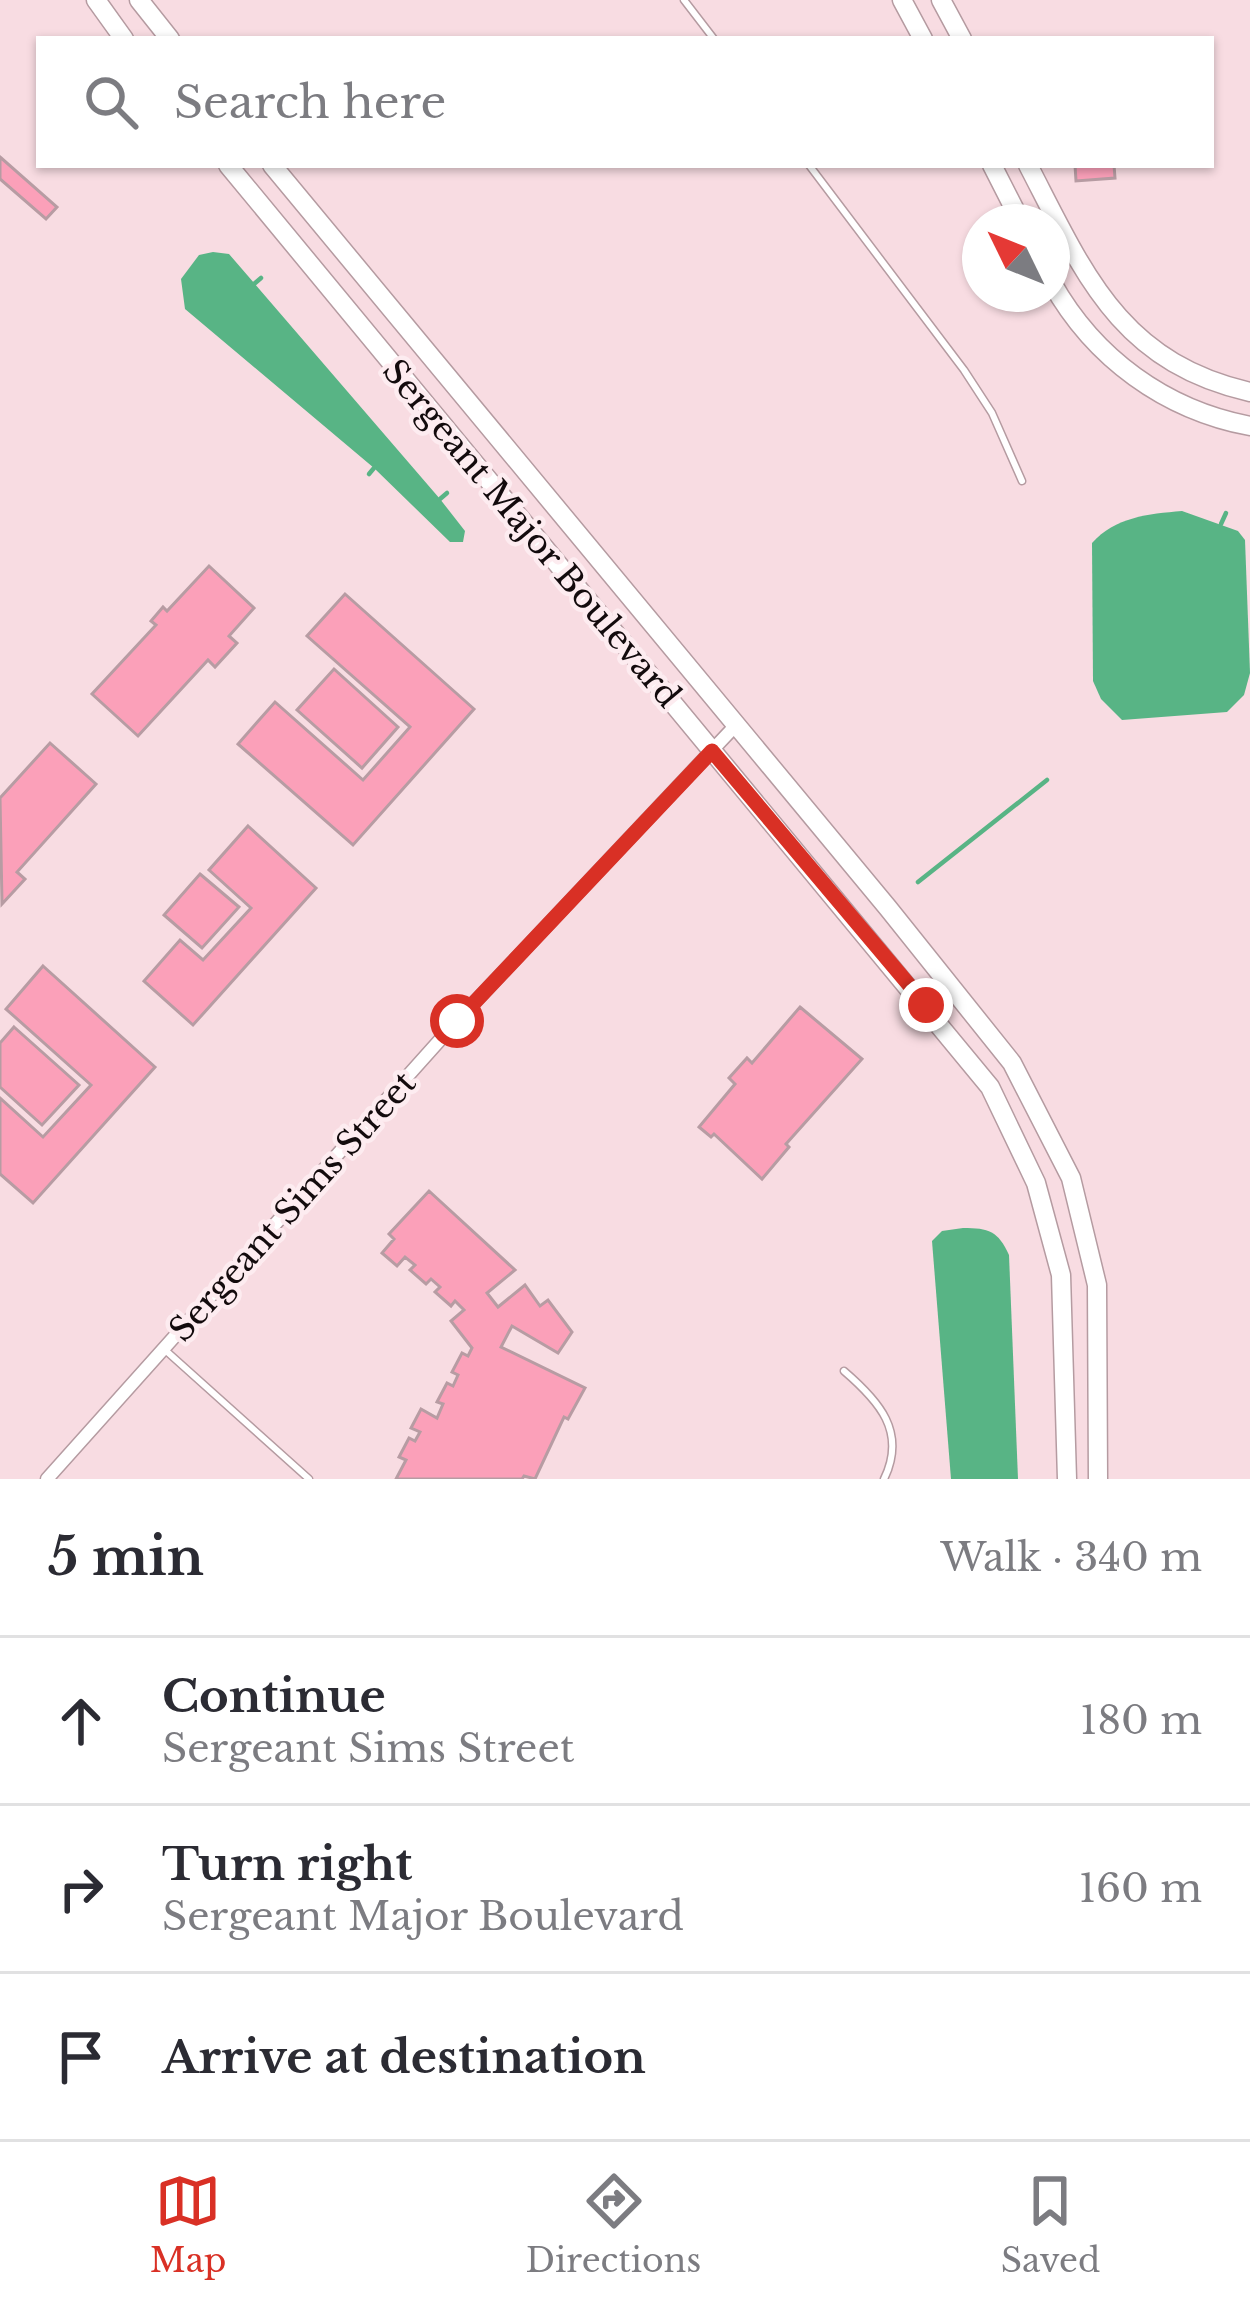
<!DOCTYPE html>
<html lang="en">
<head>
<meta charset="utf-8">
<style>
  :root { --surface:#fff; --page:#f7f7f7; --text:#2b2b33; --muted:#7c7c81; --line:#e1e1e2; --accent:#d93025 }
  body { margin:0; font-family:"Libre Baskerville",serif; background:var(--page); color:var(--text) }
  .compass { position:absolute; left:962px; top:204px; width:108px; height:108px; border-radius:50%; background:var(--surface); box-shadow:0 3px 9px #0004; rotate:313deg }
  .stop { position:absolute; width:36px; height:36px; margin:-27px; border:9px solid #d93025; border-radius:50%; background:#fff }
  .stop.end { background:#d93025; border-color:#fff; box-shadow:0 3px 12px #0008 }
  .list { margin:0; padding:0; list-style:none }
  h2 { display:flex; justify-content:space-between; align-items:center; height:156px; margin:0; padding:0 48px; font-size:51px }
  h2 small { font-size:39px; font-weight:400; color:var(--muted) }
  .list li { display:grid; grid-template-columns:78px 1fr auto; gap:36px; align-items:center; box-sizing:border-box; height:168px; padding:0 48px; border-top:3px solid var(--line) }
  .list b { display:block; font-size:45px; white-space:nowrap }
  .list p { margin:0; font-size:39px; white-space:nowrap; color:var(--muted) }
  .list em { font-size:39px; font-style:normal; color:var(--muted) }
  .icon { flex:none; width:66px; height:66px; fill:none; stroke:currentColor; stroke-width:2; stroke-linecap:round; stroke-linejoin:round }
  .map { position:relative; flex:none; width:1250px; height:1479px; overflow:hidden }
  .search { position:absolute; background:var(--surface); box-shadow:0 3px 9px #0004; left:36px; right:36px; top:36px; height:132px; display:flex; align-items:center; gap:30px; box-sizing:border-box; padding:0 42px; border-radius:0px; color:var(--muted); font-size:45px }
  .sheet { height:660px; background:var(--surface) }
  nav { display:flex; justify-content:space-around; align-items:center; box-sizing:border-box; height:168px; border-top:3px solid var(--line); background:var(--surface); font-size:33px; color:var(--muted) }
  nav a { display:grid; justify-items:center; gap:6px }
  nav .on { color:var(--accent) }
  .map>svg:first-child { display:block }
  .water { fill:#58b485 }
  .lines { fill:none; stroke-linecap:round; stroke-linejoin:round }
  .stream { stroke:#58b485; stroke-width:4.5 }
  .building { fill:#fba0b9; stroke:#b79ca3; stroke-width:3 }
  .lane-casing { stroke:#b59ba1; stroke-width:9 }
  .street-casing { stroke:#b59ba1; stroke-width:15 }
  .secondary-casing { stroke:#b59ba1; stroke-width:21 }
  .lane { stroke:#fff; stroke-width:6 }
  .street { stroke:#fff; stroke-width:12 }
  .secondary { stroke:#fff; stroke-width:18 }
  .route { stroke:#d93025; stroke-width:15 }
  .labels { text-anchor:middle; stroke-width:9; stroke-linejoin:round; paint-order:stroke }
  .street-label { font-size:33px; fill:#130b0d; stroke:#fdecf0 }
</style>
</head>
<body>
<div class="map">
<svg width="1250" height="1479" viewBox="0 0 1250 1479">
  <rect width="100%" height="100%" fill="#f8dce2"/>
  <g class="water">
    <polygon points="213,252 229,254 440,499 465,531 463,542 450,542 374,468 185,309 181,279 199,255"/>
    <path d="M1182 511 1238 531 1245 540 1250 673 1244 695 1227 712 1122 720 1101 699 1093 681 1092 543C1115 517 1148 514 1182 511Z"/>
    <path d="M963 1228C989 1228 998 1231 1009 1255L1018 1479H951L932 1241 942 1231Z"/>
  </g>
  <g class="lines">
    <g class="stream">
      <polyline points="254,284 261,278"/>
      <polyline points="369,474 374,468"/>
      <polyline points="440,499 447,493"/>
      <polyline points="1221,524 1226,513"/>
      <polyline points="918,882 1047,780"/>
    </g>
  </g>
  <g class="building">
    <polygon points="0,157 57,207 46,219 0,179"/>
    <polygon points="1075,165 1114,165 1115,178 1076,181"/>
    <polygon points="209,566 254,608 229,636 237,643 215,667 208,660 138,736 92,694 156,625 151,621 163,607 167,611"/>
    <polygon points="345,594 474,709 353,845 238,744 275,702 363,780 410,727 307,636"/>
    <polygon points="334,669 398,727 362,768 297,710"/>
    <polygon points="50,743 96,784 17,872 25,879 2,904 0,798"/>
    <polygon points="248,826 316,888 193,1025 144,981 180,940 203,960 251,908 209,870"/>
    <polygon points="200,874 239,907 202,948 164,915"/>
    <polygon points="43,966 155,1067 33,1203 0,1174 0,1098 43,1137 91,1085 6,1009"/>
    <polygon points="800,1007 862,1059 786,1144 789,1147 762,1179 714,1134 711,1137 699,1127 735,1084 729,1078 747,1058 752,1063"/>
    <polygon points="14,1027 79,1085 42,1125 0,1087 0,1043"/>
    <polygon points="429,1191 515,1270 487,1293 498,1307 525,1285 540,1306 548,1300 572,1332 558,1353 512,1326 501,1347 585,1388 568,1419 564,1417 535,1479 524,1476 522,1479 396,1479 406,1460 399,1457 409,1438 415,1441 420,1432 411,1428 421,1409 437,1418 443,1404 437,1402 447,1383 453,1386 458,1375 452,1372 462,1353 468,1356 472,1348 451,1321 464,1310 455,1301 451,1306 435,1292 440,1287 431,1279 426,1284 410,1270 415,1265 405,1257 397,1266 382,1253 394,1239 389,1234"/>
  </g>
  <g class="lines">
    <defs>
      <g id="lane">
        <polyline points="684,0 714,39"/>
        <polyline points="809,165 964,370 992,413 1022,481"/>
        <polyline points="164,1349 309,1479"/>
        <path d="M844 1371C879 1401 907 1432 884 1479"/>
      </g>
      <polyline id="street" points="47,1479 456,1022 736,725"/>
      <g id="secondary">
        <polyline points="96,0 124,39"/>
        <polyline points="139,0 170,39"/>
        <polyline points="902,0 923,39"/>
        <polyline points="941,0 962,39"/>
        <polyline points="228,165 990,1087 1036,1183 1061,1275 1067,1479"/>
        <polyline points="272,165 888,908 1012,1063 1071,1178 1097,1285 1098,1479"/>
        <polyline points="992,165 1021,222"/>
        <path d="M1028 165C1084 273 1119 362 1250 392"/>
        <path d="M1052 283C1094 358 1165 410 1250 426"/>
      </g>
    </defs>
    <use href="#lane" class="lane-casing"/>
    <use href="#street" class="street-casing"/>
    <use href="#secondary" class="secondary-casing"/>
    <use href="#lane" class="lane"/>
    <use href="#street" class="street"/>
    <use href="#secondary" class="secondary"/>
  </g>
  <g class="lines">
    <polyline class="route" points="457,1021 712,751 926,1005"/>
  </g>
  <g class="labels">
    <g class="street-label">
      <text transform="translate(532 533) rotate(50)" y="12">Sergeant Major Boulevard</text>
      <text transform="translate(292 1206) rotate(-48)" y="12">Sergeant Sims Street</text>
    </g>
  </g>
</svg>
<svg class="compass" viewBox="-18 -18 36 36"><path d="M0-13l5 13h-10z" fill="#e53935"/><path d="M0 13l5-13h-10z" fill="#7c7c81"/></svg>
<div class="stop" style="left:457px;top:1021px"></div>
<div class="stop end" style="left:926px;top:1005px"></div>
<div class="search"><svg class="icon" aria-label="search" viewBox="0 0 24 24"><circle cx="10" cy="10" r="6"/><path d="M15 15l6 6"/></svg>Search here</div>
</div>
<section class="sheet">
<h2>5 min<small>Walk · 340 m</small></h2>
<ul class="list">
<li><svg class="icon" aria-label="ahead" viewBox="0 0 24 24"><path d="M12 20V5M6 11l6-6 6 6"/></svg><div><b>Continue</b><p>Sergeant Sims Street</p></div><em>180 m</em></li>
<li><svg class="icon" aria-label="right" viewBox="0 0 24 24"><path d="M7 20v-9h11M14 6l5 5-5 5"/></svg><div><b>Turn right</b><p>Sergeant Major Boulevard</p></div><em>160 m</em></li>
<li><svg class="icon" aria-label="arrive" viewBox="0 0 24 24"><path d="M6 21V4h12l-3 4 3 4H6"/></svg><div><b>Arrive at destination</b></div></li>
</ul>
</section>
<nav>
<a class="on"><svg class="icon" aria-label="map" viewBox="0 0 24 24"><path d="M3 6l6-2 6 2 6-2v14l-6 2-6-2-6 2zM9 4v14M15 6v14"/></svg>Map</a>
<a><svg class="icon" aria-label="directions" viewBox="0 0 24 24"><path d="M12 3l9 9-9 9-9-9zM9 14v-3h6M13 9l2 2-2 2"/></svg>Directions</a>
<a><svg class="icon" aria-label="saved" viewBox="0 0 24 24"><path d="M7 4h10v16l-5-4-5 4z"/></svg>Saved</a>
</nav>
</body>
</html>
